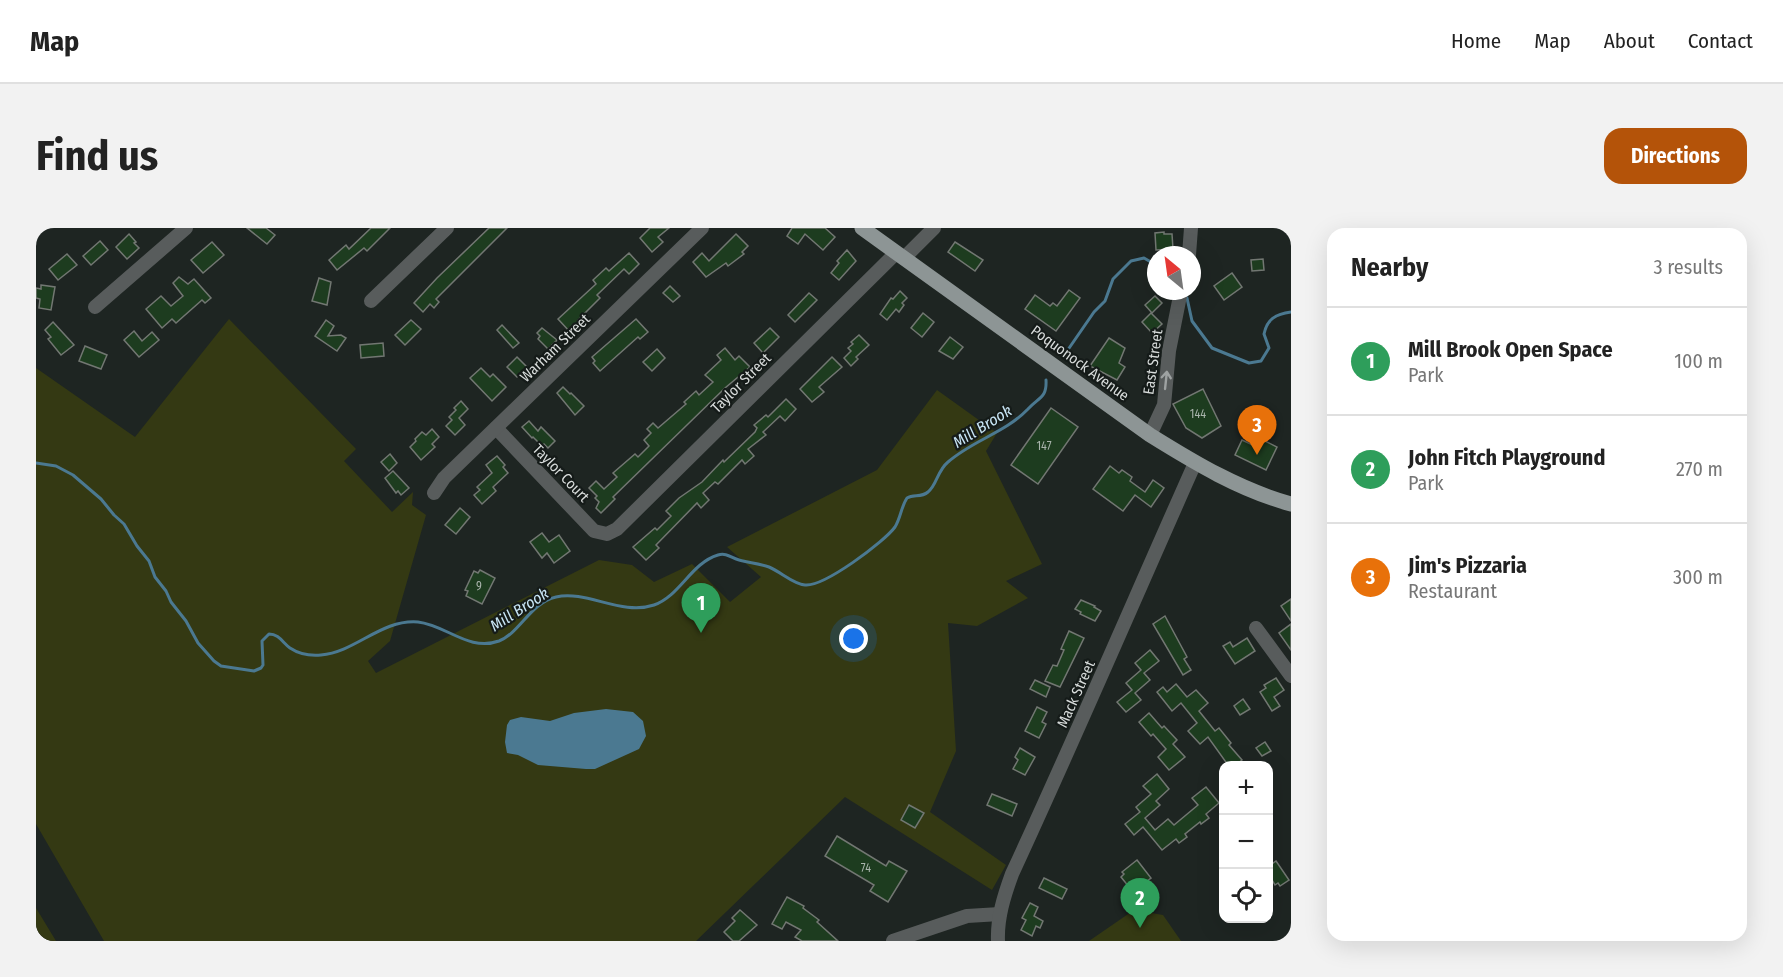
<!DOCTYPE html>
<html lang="en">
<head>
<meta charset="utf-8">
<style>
  :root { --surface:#fff; --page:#f2f2f2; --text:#222; --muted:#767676; --line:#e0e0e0; --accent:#b45309 }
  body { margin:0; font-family:"Fira Sans Condensed",sans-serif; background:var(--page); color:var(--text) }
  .controls { position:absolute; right:18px; bottom:18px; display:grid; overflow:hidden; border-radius:12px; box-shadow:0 6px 24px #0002 }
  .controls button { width:54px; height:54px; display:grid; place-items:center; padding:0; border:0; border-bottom:2px solid var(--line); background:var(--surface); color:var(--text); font:30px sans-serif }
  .compass { position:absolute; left:1111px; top:18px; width:54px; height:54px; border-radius:50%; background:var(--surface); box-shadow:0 6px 24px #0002; rotate:331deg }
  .you { position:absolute; left:818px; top:411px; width:21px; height:21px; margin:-15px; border:4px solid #fff; border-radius:50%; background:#1a73e8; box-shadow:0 0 0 9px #1a73e833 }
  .badge { display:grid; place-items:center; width:39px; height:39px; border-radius:50%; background:var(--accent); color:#fff; font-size:20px; font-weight:700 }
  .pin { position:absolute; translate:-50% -50px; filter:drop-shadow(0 2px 3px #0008) }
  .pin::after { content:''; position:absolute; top:32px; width:21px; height:18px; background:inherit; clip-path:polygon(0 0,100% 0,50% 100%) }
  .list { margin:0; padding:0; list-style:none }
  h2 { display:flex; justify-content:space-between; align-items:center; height:78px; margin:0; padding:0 24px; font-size:26px }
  h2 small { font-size:20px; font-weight:400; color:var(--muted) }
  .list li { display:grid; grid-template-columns:39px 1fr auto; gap:18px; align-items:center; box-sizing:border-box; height:108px; padding:0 24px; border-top:2px solid var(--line) }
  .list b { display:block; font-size:22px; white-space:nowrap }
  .list p { margin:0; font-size:20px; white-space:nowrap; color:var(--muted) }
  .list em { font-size:20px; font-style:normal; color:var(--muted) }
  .icon { flex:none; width:33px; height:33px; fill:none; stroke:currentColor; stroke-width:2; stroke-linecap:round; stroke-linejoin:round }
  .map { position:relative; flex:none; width:1255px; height:713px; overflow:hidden; border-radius:18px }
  header { display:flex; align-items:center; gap:36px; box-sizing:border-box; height:84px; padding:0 30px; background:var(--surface); border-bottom:2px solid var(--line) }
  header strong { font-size:28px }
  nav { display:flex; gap:33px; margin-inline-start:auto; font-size:21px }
  .intro { display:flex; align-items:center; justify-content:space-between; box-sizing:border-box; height:144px; padding:0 36px }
  h1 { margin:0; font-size:42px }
  .button { padding:15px 27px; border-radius:18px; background:var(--accent); color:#fff; font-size:21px; font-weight:700 }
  main { display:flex; gap:36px; padding:0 36px }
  aside { flex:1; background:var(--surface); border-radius:18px; box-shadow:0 6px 24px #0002 }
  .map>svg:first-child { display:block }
  .green { fill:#343913 }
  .water { fill:#4b7991 }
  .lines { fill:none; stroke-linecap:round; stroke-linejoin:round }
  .stream { stroke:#4b7991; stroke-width:3 }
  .building { fill:#1d3c1f; stroke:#727772; stroke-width:1.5 }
  .minor { stroke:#585c5c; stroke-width:14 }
  .major { stroke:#8d9595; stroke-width:15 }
  .oneway { stroke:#9ea2a2 }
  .labels { text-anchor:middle; stroke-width:4.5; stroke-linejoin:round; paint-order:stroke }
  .number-label { font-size:12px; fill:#a9b4ac }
  .street-label { font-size:15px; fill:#d8dcdb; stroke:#151b19 }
  .water-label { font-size:16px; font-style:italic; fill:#c9e6f6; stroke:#151b19 }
</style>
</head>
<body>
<header>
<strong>Map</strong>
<nav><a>Home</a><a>Map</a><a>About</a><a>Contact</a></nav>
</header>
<div class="intro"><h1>Find us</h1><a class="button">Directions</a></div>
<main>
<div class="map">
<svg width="1255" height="713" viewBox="0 0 1255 713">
  <rect width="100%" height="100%" fill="#1e2522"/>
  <g class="green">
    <polygon points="193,91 320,221 308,233 356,284 377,264 376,277 390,287 354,413 332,433 340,445 563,332 596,337 618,354 656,336 694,374 725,349 691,319 841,242 901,162 961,205 950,223 1006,336 970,353 992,370 941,398 912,395 920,523 894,584 970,637 956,662 809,569 660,713 68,713 0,596 0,140 99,209"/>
    <polygon points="0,680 20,713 0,713"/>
    <polygon points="1098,682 1127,687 1145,713 1053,713"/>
  </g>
  <polygon class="water" points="570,481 597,484 607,493 610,508 603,521 559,541 550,541 502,537 482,527 471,525 469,514 471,497 474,492 485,489 514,493 538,485"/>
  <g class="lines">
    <g class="stream">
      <path d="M1151 70 1156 93 1176 120 1213 135 1225 133 1233 120 1228 106C1231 91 1240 86 1255 84"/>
      <polyline points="1029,126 1058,84 1069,73 1077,51 1095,33 1108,30 1120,37"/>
      <path d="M0 235 20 238 37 247 65 271 78 287 88 296 101 318 113 333 119 349 130 363 135 374 150 393 162 415 178 433 185 438 218 443 225 440 227 437 226 413 233 406C243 406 247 415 254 420 263 426 274 428 285 427 320 424 345 391 382 394 410 397 433 424 463 413 485 404 494 375 520 369 551 362 585 388 618 377 644 368 655 335 682 327 692 324 697 332 707 333 716 335 725 336 733 339 745 344 757 356 769 357 788 359 848 314 859 299 865 289 865 279 871 270 878 266 885 270 892 264 901 257 901 243 912 234 937 212 969 205 992 181 1003 169 1011 170 1010 152"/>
    </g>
  </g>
  <g class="building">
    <polygon points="211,0 230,0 239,7 231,16"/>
    <polygon points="335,0 354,0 331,23 328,20 301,42 293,32 310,17 313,21"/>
    <polygon points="453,0 471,0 400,71 403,74 398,80 394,76 387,84 378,75 401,50"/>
    <polygon points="614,0 633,0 622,9 627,14 616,24 604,10"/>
    <polygon points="756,0 789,0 799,9 787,22 769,6 762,16 751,8"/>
    <polygon points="1128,4 1128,6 1136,6 1137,21 1120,22 1119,5"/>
    <polygon points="93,6 100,14 98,15 103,20 91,31 80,19"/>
    <polygon points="700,6 712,18 706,24 708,26 692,38 690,35 670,49 657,34 666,25 673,33"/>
    <polygon points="64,13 72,22 55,37 47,28"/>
    <polygon points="176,14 188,27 167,45 155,32"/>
    <polygon points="919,14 947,32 939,43 912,24"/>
    <polygon points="811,22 820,33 803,52 795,45 803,35 801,33"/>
    <polygon points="593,25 603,36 593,46 588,41 561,67 564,70 542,92 544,94 534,104 522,91 560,56 557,52 570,40 573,43"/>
    <polygon points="31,26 41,37 22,52 13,41"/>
    <polygon points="1227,31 1228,42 1216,43 1215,32"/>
    <polygon points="1196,45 1206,59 1188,72 1178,58"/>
    <polygon points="143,49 152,56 158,51 175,70 169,75 166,72 140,95 136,91 126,100 110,81 125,68 135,78 147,68 137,55"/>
    <polygon points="283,50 295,54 291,77 276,73"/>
    <polygon points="5,57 19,59 15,82 3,80 4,71 0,70 0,60 5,61"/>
    <polygon points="634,58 644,68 637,74 627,65"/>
    <polygon points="1033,62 1044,70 1020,103 989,81 999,67 1014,78 1017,75 1021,78"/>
    <polygon points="864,63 871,70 866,75 868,77 863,84 860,81 851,92 844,86 855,70 857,71"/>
    <polygon points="773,65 781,72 759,94 752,87"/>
    <polygon points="1119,68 1126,75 1116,85 1109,77"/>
    <polygon points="887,85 898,94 886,109 875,100"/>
    <polygon points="1115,85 1126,96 1116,105 1106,94"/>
    <polygon points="600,91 612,104 604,111 602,109 564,143 557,135 559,133 556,129"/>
    <polygon points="290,92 298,98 292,108 305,107 310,110 301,123 279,108"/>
    <polygon points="375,92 385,101 369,117 359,107"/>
    <polygon points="17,94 38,117 25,127 12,111 15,109 9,102"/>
    <polygon points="466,97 483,115 477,120 461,102"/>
    <polygon points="506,100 521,112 512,121 502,111 504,108 501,105"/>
    <polygon points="734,100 743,109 727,125 718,115"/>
    <polygon points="98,103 106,113 116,104 123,112 103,129 88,112"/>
    <polygon points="823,107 833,117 820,129 822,131 815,138 808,130 815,123 812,120 817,116 815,114"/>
    <polygon points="914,109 927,119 917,131 903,123"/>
    <polygon points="1073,110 1089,120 1083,135 1089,139 1081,152 1054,138"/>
    <polygon points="347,115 348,128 325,130 324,117"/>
    <polygon points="49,118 71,127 65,141 43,133"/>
    <polygon points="689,120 699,132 703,128 714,139 689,160 577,269 579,271 565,285 560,280 563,274 559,270 561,268 553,260 560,253 568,261 581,249 577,245 599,226 602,229 613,218 608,212 615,205 611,201 617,195 622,200 650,176 648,174 660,163 663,167 677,154 669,147 685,132 681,127"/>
    <polygon points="621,121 629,130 616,143 607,134"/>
    <polygon points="481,129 491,139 481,149 471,139"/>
    <polygon points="796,129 806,139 783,159 788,164 776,174 764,161"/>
    <polygon points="445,140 454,149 457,146 470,159 456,173 434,150"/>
    <polygon points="527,159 534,166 535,165 548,178 539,187 521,165"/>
    <polygon points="1167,161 1185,198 1166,210 1150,200 1137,176"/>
    <polygon points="750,171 760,181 749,193 744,188 727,204 730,207 712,221 718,228 709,236 706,232 682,256 679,254 667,265 673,272 665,280 661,275 620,317 623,320 610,332 597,319 619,300 621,302 635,288 630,283 643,270 666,254 687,232 688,234 719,204 721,200 718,197 730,187 732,189"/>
    <polygon points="425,173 432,181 423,190 429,197 419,207 410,198 416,192 413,189 420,182 418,180"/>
    <polygon points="1015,180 1042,199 1002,256 975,237"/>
    <polygon points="493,193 502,203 505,199 519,213 512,220 508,216 506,218 497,209 496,210 486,199"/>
    <polygon points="396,201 403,209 396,216 399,219 385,232 374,219 380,213 379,211 386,204 390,207"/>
    <polygon points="1225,211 1241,219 1230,242 1199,227 1206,212 1221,219"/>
    <polygon points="354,226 361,235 353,243 345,234"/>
    <polygon points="461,228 469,237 467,239 472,245 457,259 460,263 446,276 438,267 444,262 441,259 456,245 450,237"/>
    <polygon points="1074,238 1083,245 1086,242 1096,249 1094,253 1109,264 1117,252 1128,260 1115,279 1099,267 1087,283 1057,261"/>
    <polygon points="357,243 373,260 365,267 362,263 360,265 349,250"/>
    <polygon points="424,280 434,289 420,306 409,297"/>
    <polygon points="506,305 513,314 523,307 534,323 518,335 511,325 506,330 494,314"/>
    <polygon points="444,342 459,350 446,376 430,368 432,363 429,362 438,343 442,345"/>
    <polygon points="1255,371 1255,393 1245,378"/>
    <polygon points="1045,372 1059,378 1058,379 1065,383 1059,393 1044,386 1045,384 1039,381"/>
    <polygon points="1129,388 1151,429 1148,431 1155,442 1147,447 1117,396"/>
    <polygon points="1255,396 1255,422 1243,405"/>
    <polygon points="1033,403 1048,410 1024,459 1009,453 1017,437 1021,438 1028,422 1025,421"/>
    <polygon points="1211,410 1219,423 1199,436 1187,418 1194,414 1197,419"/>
    <polygon points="1114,422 1123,433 1108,445 1114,452 1099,465 1105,472 1090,484 1081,474 1096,462 1090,455 1105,442 1099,435"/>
    <polygon points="1240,450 1248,462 1238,469 1244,478 1236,483 1224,464 1230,460 1228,457"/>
    <polygon points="999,452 1014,459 1010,469 994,461"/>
    <polygon points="1140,456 1151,469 1160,462 1172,475 1163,483 1179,503 1183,500 1195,515 1193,517 1206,532 1200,537 1192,537 1172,509 1164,516 1152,503 1161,495 1145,475 1136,483 1121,464 1127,459 1131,464"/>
    <polygon points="1207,471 1214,481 1204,487 1198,478"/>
    <polygon points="1001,479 1011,484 1006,494 1010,496 1003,510 989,503"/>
    <polygon points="1113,485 1126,500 1128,498 1141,512 1137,516 1149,529 1133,542 1122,529 1130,521 1117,506 1115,508 1103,494"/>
    <polygon points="1229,514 1235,523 1226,528 1220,520"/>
    <polygon points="984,520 999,529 989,547 977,541 982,532 979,529"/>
    <polygon points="1121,546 1133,561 1120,573 1124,577 1109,590 1119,602 1132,591 1138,597 1162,577 1156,570 1170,559 1183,575 1170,586 1173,590 1165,596 1164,594 1149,606 1151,609 1143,615 1140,611 1126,622 1107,599 1098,607 1089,596 1104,584 1100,579 1115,566 1107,558"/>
    <polygon points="956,566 981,576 976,588 951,577"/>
    <polygon points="873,577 888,585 879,600 865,592"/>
    <polygon points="801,608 850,638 853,633 871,643 852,674 834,663 838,657 789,628"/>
    <polygon points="1101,632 1115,650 1097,664 1085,649 1088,646 1086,644"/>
    <polygon points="1240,633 1253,652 1244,658 1242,655 1239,657 1233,647 1233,638"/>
    <polygon points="1008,650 1031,661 1026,671 1003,660"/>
    <polygon points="751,669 768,678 767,680 783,692 781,694 802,713 766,713 759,709 765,702 750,694 746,701 736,696"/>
    <polygon points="994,675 1002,679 998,688 1007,693 1004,700 1000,698 996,708 985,702 990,692 986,690"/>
    <polygon points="704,682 721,697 703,713 697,713 688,704 699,693 696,690"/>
  </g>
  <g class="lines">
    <g class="minor">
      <polyline points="1153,27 1155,0"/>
      <polyline points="868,30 898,0"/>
      <polyline points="335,73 411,0"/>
      <polyline points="59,79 150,0"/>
      <polyline points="460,200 558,303 571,306 581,301 860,25"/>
      <polyline points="1114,207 1128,177 1133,123 1145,63"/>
      <polyline points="398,265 408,250 666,0"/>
      <polyline points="1220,400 1255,448"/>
      <polyline points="857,713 931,688 964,686"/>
      <path d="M962 713C961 690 968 668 976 646 1039 510 1098 372 1159 235"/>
    </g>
    <path class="major" d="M826 0 1114 207C1159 235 1204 262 1255 276"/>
  </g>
  <defs><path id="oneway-shaft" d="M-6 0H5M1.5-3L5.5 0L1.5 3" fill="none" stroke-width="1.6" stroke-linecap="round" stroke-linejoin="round" transform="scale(1.5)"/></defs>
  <use class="oneway" href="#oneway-shaft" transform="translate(1130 152) rotate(-84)"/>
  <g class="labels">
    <g class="number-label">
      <text x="1162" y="190">144</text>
      <text x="1008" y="222">147</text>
      <text x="443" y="362">9</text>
      <text x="830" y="644">74</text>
    </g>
    <g class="street-label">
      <text transform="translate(519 120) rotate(-44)" y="5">Warham Street</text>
      <text transform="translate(1117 134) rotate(-82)" y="5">East Street</text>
      <text transform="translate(1044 135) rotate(36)" y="5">Poquonock Avenue</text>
      <text transform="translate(705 155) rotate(-45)" y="5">Taylor Street</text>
      <text transform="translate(525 245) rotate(46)" y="5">Taylor Court</text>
      <text transform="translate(1040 466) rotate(-66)" y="5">Mack Street</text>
    </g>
    <g class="water-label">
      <text transform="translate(946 198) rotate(-32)" y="6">Mill Brook</text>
      <text transform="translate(483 381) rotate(-33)" y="6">Mill Brook</text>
    </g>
  </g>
</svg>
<div class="controls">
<button>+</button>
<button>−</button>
<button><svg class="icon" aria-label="locate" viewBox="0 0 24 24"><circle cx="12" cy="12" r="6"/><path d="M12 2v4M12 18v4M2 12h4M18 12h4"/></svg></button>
</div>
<svg class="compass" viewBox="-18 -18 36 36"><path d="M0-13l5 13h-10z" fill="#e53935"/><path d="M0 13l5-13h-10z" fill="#767676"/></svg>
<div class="you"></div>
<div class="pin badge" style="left:665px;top:405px;background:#2e9e5b">1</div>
<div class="pin badge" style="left:1104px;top:700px;background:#2e9e5b">2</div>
<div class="pin badge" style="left:1221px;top:227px;background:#e8710a">3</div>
</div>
<aside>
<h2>Nearby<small>3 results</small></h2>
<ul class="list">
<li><span class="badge" style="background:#2e9e5b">1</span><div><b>Mill Brook Open Space</b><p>Park</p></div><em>100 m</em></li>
<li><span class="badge" style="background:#2e9e5b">2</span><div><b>John Fitch Playground</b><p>Park</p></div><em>270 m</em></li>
<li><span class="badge" style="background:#e8710a">3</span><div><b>Jim's Pizzaria</b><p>Restaurant</p></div><em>300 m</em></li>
</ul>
</aside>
</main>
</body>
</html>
